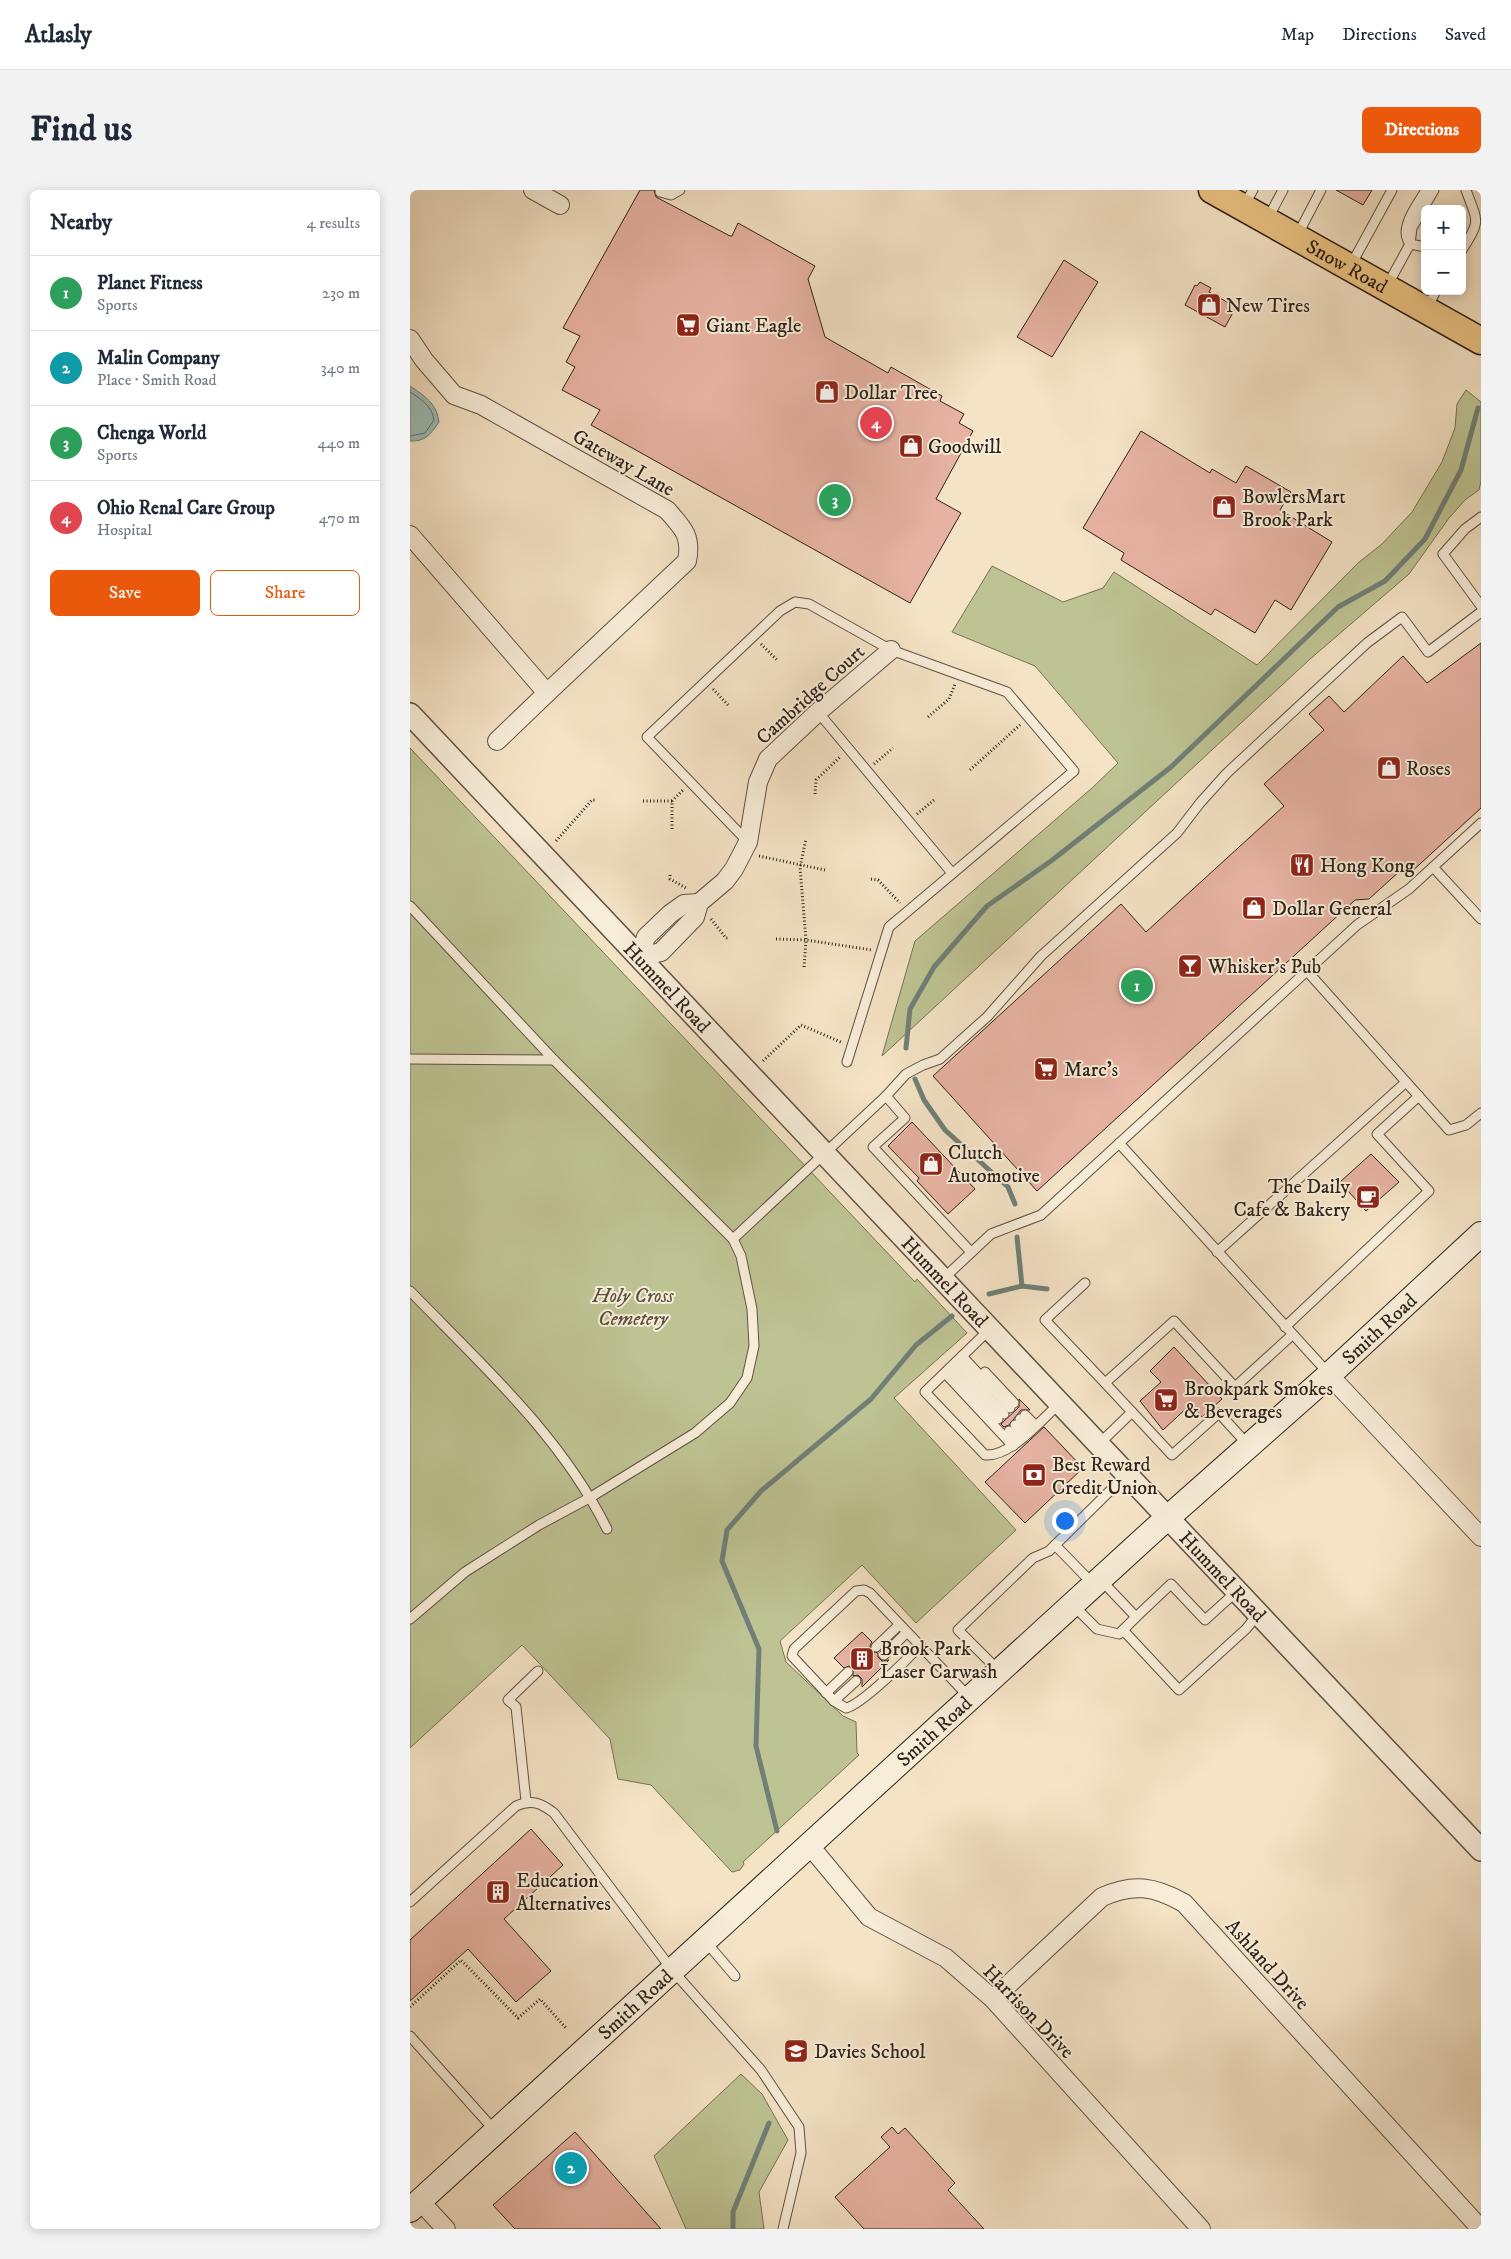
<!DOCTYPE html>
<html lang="en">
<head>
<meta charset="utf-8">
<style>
  :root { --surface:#fff; --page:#f2f2f3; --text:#1f2937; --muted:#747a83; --line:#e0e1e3; --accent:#ea580c }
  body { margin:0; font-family:"IM FELL DW Pica",serif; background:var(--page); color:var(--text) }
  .controls { position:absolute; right:15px; top:15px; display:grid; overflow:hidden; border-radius:8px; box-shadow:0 2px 12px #0003 }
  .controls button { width:45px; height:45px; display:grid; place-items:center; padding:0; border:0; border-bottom:1px solid var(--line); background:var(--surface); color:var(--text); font:25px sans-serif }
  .you { position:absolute; left:654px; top:1330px; width:18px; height:18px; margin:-12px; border:4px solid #fff; border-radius:50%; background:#1a73e8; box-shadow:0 0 0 8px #1a73e833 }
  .badge { display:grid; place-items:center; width:32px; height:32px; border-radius:50%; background:var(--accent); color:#fff; font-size:16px; font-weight:700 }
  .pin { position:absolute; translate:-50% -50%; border:2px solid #fff; box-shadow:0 1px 5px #0006 }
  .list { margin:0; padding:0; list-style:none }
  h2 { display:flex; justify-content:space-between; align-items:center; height:65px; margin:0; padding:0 20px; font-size:21px }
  h2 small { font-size:16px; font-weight:400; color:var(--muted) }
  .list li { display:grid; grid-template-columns:32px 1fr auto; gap:15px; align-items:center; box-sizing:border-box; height:75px; padding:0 20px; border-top:1px solid var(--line) }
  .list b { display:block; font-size:19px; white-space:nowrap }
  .list p { margin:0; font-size:16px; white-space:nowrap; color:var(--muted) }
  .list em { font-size:16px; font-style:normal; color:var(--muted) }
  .actions { display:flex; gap:10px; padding:15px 20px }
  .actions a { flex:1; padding:11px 0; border:1px solid var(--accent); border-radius:8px; text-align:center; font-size:18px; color:var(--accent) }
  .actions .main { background:var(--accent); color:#fff }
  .map { position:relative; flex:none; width:1071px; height:2039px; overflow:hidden; border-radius:8px }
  header { display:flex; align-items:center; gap:30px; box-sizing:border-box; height:70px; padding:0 25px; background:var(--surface); border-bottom:1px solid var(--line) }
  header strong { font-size:24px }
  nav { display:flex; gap:28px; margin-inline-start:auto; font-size:18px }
  .intro { display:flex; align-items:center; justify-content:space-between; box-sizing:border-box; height:120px; padding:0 30px }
  h1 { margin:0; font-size:35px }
  .button { padding:12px 22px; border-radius:8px; background:var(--accent); color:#fff; font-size:18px; font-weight:700 }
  main { display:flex; gap:30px; padding:0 30px }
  aside { flex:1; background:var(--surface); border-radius:8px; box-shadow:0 2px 12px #0003 }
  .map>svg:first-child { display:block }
  .green { fill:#bec393; stroke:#767256 }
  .water { fill:#9cbeb7; stroke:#708078 }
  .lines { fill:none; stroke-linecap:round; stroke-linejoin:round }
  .shore { stroke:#647068; stroke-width:1 }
  .stream { stroke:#708078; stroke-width:5 }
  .building { fill:#e7b2a2; stroke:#2d2219 }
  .service-casing { stroke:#5f5244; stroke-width:11 }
  .minor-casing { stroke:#5f5244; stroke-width:20 }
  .tertiary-casing { stroke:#5f5244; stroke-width:24 }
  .secondary-casing { stroke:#2d2219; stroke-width:26 }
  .primary-casing { stroke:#2d2219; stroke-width:29 }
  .path { stroke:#2d2219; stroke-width:3; stroke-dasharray:1 2.5; stroke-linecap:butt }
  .service { stroke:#f8edd9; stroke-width:9 }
  .minor { stroke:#f8edd9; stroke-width:18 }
  .tertiary { stroke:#f8edd9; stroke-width:21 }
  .secondary { stroke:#f8edd9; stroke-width:24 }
  .primary { stroke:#eac282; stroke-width:26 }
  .labels { text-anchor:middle; stroke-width:4; stroke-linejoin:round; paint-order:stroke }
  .street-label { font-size:20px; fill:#2d2219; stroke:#f8edd9 }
  .poi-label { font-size:20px; fill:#2d2219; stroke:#f8edd9; text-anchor:start }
  .park-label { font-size:20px; font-style:italic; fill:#58523e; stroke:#f8edd9 }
</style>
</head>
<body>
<header>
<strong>Atlasly</strong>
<nav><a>Map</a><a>Directions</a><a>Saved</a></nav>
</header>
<div class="intro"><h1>Find us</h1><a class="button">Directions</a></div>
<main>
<aside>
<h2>Nearby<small>4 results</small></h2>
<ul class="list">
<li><span class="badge" style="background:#2e9e5b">1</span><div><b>Planet Fitness</b><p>Sports</p></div><em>230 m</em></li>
<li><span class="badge" style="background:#0f9aa8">2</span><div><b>Malin Company</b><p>Place · Smith Road</p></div><em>340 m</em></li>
<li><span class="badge" style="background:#2e9e5b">3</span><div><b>Chenga World</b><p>Sports</p></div><em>440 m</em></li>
<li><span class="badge" style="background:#e0444e">4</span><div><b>Ohio Renal Care Group</b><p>Hospital</p></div><em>470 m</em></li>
</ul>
<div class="actions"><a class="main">Save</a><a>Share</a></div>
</aside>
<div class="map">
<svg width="1071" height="2039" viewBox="0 0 1071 2039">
  <rect width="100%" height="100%" fill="#f4e3c5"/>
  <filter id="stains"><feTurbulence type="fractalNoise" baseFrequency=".004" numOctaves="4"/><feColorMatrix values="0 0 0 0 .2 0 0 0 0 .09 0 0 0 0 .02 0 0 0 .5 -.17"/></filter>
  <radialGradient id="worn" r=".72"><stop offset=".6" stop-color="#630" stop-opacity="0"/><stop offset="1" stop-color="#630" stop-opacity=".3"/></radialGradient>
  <g class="green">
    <polygon points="1056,200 1071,212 1071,291 1069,300 1056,309 1039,328 999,384 899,470 472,866 505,751 682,598 708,573 625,476 542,442 582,376 653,412 693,398 704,382 847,475 948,373 972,354 1002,322 1032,272 1045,238 1047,214"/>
    <polygon points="0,558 505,1092 507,1089 557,1143 484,1208 606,1340 506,1433 452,1375 370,1451 376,1472 433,1526 446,1532 447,1563 449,1565 333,1672 334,1674 330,1680 322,1682 241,1595 208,1589 200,1549 112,1455 0,1558"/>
    <polygon points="331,1884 352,1904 378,1950 349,2002 354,2039 276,2039 244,1966"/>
  </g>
  <path class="water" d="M0 196C15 206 27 214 29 232 21 244 15 252 0 251Z"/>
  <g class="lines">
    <path class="shore" d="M0 202C11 209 22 216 24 230L15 243 0 246"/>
    <g class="stream">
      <polyline points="496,858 500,819 524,777 577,716 641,671 761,577 928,417 975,391 1015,349 1051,280 1068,218"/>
      <polyline points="505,889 514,910 535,940 598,997 605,1014"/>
      <polyline points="612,1096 637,1099"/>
      <polyline points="579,1104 612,1096 607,1047"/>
      <polyline points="367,1641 346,1556 349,1459 312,1371 317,1340 351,1301 461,1209 506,1155 542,1126"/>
      <polyline points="323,2039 323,2022 359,1933"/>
    </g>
  </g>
  <g class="building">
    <polygon points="230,0 244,0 246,7 320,46 322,46 328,33 405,76 398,89 415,147 478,183 481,177 532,206 530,211 554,224 549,233 563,241 526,309 551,323 500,413 181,235 190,220 152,200 165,177 156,172 170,146 153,138"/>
    <polygon points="926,0 962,0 953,15"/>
    <polygon points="654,70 688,92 642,167 607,147"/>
    <polygon points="790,92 801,98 799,102 826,117 815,137 775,115 785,95 787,96"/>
    <polygon points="731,241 800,283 802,279 826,293 836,276 881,302 870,320 922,352 881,420 865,410 845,443 805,419 801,425 711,370 714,363 673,338"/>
    <polygon points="1071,453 1071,618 998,685 992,679 959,709 945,710 627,1001 523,886 711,714 736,742 874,616 854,594 914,540 899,524 919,506 934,522 993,466 1017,493"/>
    <polygon points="502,932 565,999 538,1024 507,991 509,988 478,956"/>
    <polygon points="961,964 989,992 956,1021 930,992"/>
    <polygon points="764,1157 812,1209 792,1227 781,1214 753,1240 730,1211 751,1192 740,1181"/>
    <polygon points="609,1209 620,1220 611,1220 599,1235 594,1237 591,1234 609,1217"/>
    <polygon points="634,1237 673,1278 615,1333 575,1292"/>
    <polygon points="452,1442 462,1452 460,1456 461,1461 468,1463 468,1467 472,1471 479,1470 452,1497 452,1489 448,1485 443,1486 443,1478 439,1476 434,1478 424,1468"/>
    <polygon points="121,1639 153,1675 94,1729 141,1781 106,1812 58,1759 0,1811 0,1750"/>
    <polygon points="482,1937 488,1944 495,1938 545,1993 538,2000 574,2039 454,2039 425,2007 480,1957 471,1947"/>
    <polygon points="165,1942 251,2039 105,2039 83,2015"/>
  </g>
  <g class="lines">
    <defs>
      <g id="service">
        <polyline points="250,2 261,5 270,0"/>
        <polyline points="834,15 843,0"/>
        <polyline points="858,28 873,0"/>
        <polyline points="887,46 911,0"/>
        <path d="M998 51C990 36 1008 14 1016 0"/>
        <polyline points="1000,54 1015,57"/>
        <path d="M1052 60C1071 30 1068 33 1056 0"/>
        <polyline points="941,75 982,0"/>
        <polyline points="977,96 1000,54 1002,38 1024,0"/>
        <polyline points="1017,118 1026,101"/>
        <polyline points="1071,327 1055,339 1033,364 1071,416"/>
        <polyline points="408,522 542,683"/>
        <polyline points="338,652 237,547 370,421 385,412 399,414 481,460 597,502 664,581 479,737 437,872"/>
        <polyline points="1023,677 1071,729"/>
        <polyline points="0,716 144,870 323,1049 331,1066 342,1119 344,1156 337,1188 320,1213 285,1243 181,1307 129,1335 55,1382 0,1429"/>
        <polyline points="897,781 1039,940 1056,935 1071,923"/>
        <polyline points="0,869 144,870"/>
        <polyline points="476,906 496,884 513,875 530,869 577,827 631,766 767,643 790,613 817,583 957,453 992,427 1018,462 1071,422"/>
        <polyline points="709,953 919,1184"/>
        <polyline points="323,1049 476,906 495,928 463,957 561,1062"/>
        <polyline points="807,1062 996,892"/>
        <polyline points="533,1089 581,1044 631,1025 947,735 999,699 1071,633"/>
        <polyline points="675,1093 635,1130 695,1193"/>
        <path d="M0 1101C72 1175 151 1246 197 1339"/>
        <polyline points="875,1137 1019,1001 967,944 1009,906"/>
        <path d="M580 1139 515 1202 575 1265C601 1267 631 1230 650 1213"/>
        <polyline points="552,1166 600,1218"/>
        <polyline points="546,1172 594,1224"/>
        <polyline points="540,1178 588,1229"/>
        <polyline points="575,1182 604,1213"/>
        <polyline points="535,1183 603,1256"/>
        <polyline points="722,1222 762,1265 809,1223 838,1255"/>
        <polyline points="615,1225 625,1235"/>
        <polyline points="610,1229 620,1240"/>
        <polyline points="605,1235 614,1245"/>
        <polyline points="599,1241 608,1251"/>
        <polyline points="689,1254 722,1222 695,1193 764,1131 825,1197 882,1145"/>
        <polyline points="645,1355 684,1395"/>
        <polyline points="691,1390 726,1427 761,1394 795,1430 827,1401"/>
        <polyline points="663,1415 687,1439 709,1444 713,1440 769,1500 836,1439 848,1424"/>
        <polyline points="713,1440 726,1427"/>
        <path d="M509 1456C498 1469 451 1515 436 1518L424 1511 382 1466 384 1459 446 1401 454 1400 460 1403 559 1507"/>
        <polyline points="466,1457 489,1435"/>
        <polyline points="474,1465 496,1443"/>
        <polyline points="588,1480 548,1440 623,1368 639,1361 717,1284"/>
        <polyline points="416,1503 438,1482"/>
        <polyline points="424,1511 446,1491"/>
        <polyline points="116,1611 106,1517 98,1510 128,1481"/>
        <path d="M0 1712 106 1616C122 1609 131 1613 144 1623L263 1781 351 1880 389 1937 391 1963 373 2039"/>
        <polyline points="296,1752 325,1786"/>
        <polyline points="0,1846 86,1942"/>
      </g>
      <g id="minor">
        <polyline points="123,0 150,15"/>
        <path d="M0 149 14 170 44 205 71 215 257 320C273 338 282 346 277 371L137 503 0 345"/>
        <polyline points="87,551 137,503"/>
        <polyline points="229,767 251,762 285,727 289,713 315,691 324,679 338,652 348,592 358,569 408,522 481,460"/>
        <polyline points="229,767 236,747 260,724 274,714 289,713"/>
        <polyline points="919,1185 1071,1347"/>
        <polyline points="400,1656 459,1727 536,1768 583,1809 791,2039"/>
        <path d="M583 1809 692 1707C723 1693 744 1696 774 1713L1071 2039"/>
        <polyline points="10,2011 36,2039"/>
      </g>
      <g id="tertiary">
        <path id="s1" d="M0 524 1071 1660"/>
      </g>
      <g id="secondary">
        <path id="s2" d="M0 2020 745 1339 919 1185 1071 1044"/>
      </g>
      <g id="primary">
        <path id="s3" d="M802 0 1071 151"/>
      </g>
    </defs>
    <use href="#service" class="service-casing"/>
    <use href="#minor" class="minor-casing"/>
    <use href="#tertiary" class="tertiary-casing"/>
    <use href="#secondary" class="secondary-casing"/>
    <use href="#primary" class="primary-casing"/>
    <g class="path">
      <polyline points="351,454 368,471"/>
      <polyline points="303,499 318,515"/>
      <polyline points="518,527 539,509 545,494"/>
      <polyline points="464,574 483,558"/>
      <polyline points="560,580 611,534"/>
      <polyline points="405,604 406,590 431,566"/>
      <polyline points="233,611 262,611 262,639"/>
      <polyline points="262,611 274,599"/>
      <polyline points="507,624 524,610"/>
      <polyline points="146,651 182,610 187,610"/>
      <polyline points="349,666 415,680"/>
      <polyline points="260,685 260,689 276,698"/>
      <polyline points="461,689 468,690 490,713"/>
      <polyline points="301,729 316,748 319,748"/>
      <polyline points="366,749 396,750 462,760"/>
      <polyline points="394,777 396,750 390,677 396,649"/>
      <polyline points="353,871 391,835 433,853"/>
      <polyline points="0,1817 51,1770 108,1828 130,1809 156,1838"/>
    </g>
    <use href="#service" class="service"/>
    <use href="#minor" class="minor"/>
    <use href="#tertiary" class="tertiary"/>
    <use href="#secondary" class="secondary"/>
    <use href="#primary" class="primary"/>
  </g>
  <defs>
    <symbol id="shop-square" viewBox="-11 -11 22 22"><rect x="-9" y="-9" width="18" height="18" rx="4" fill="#8f2418" stroke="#f8edd9"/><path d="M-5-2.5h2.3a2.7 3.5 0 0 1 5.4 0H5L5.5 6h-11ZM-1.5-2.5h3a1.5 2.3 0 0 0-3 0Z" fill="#fff"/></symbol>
    <symbol id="supermarket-square" viewBox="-11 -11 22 22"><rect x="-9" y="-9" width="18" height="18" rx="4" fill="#8f2418" stroke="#f8edd9"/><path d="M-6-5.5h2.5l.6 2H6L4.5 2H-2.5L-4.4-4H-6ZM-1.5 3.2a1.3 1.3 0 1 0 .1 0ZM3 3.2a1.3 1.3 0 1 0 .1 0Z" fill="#fff"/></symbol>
    <symbol id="restaurant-square" viewBox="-11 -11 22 22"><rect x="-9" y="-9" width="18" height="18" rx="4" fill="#8f2418" stroke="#f8edd9"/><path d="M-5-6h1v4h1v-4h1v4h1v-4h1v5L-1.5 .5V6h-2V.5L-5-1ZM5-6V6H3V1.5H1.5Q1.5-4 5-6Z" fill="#fff"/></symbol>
    <symbol id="bar-square" viewBox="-11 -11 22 22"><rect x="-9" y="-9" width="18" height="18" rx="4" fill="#8f2418" stroke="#f8edd9"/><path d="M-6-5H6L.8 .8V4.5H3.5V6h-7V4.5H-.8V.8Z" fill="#fff"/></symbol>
    <symbol id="cafe-square" viewBox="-11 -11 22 22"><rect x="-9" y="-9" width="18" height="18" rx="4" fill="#8f2418" stroke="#f8edd9"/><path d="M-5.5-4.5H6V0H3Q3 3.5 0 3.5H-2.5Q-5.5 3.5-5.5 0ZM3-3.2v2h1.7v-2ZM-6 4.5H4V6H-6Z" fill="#fff"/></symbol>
    <symbol id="bank-square" viewBox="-11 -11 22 22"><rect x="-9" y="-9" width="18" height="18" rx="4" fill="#8f2418" stroke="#f8edd9"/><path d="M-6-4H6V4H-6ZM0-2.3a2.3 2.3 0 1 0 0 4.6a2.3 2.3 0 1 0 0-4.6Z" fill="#fff"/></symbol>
    <symbol id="building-square" viewBox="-11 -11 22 22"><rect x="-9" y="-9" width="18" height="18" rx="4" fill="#8f2418" stroke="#f8edd9"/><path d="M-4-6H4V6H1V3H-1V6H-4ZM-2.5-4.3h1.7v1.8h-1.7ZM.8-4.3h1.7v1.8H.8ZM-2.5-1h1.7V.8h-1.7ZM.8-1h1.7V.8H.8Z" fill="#fff"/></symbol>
    <symbol id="school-square" viewBox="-11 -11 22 22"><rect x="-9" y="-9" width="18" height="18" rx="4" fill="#8f2418" stroke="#f8edd9"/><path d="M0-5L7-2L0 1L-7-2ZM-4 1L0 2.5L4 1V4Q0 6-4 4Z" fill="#fff"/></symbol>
  </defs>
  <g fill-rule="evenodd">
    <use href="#shop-square" x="785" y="101" width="28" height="28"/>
    <use href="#supermarket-square" x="264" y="121" width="28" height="28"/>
    <use href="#shop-square" x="403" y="188" width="28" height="28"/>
    <use href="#shop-square" x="487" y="242" width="28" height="28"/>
    <use href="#shop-square" x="800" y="303" width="28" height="28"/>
    <use href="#shop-square" x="965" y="564" width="28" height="28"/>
    <use href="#restaurant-square" x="878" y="661" width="28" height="28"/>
    <use href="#shop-square" x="830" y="704" width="28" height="28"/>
    <use href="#bar-square" x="766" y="762" width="28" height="28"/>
    <use href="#supermarket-square" x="622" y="865" width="28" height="28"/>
    <use href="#shop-square" x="507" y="960" width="28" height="28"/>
    <use href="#cafe-square" x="944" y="993" width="28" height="28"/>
    <use href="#supermarket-square" x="742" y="1196" width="28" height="28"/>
    <use href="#bank-square" x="610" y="1271" width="28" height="28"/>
    <use href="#building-square" x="438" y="1455" width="28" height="28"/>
    <use href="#building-square" x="74" y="1688" width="28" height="28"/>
    <use href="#school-square" x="372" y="1847" width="28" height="28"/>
  </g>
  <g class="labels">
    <g class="street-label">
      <text dy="7" stroke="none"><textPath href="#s3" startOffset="155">Snow Road</textPath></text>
      <text transform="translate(214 272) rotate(30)" y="7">Gateway Lane</text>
      <text transform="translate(400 504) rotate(-42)" y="7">Cambridge Court</text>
      <text dy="7" stroke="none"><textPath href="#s1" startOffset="375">Hummel Road</textPath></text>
      <text dy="7" stroke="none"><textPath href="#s1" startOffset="780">Hummel Road</textPath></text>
      <text dy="7" stroke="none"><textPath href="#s2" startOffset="1310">Smith Road</textPath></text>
      <text dy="7" stroke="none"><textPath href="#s1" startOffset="1185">Hummel Road</textPath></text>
      <text dy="7" stroke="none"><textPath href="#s2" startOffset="710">Smith Road</textPath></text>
      <text transform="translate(858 1774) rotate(48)" y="7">Ashland Drive</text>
      <text dy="7" stroke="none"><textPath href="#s2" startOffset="305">Smith Road</textPath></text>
      <text transform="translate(619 1821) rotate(46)" y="7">Harrison Drive</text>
    </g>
    <g class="poi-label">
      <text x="816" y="122">New Tires</text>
      <text x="296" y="142">Giant Eagle</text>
      <text x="434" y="209">Dollar Tree</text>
      <text x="518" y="263">Goodwill</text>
      <text x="832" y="313">BowlersMart<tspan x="832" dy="23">Brook Park</tspan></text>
      <text x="996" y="585">Roses</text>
      <text x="910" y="682">Hong Kong</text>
      <text x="862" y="725">Dollar General</text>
      <text x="798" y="783">Whisker's Pub</text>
      <text x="654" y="886">Marc's</text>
      <text x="538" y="969">Clutch<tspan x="538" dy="23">Automotive</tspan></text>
      <text x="940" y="1003" text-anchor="end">The Daily<tspan x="940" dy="23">Cafe &amp; Bakery</tspan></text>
      <text x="774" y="1205">Brookpark Smokes<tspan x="774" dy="23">&amp; Beverages</tspan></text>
      <text x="642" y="1281">Best Reward<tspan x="642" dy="23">Credit Union</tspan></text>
      <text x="470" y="1465">Brook Park<tspan x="470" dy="23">Laser Carwash</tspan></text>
      <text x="106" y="1697">Education<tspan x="106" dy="23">Alternatives</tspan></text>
      <text x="404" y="1868">Davies School</text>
    </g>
    <g class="park-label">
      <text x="223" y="1112">Holy Cross<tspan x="223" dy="23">Cemetery</tspan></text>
    </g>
  </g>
  <rect width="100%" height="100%" filter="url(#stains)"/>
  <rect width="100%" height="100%" fill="url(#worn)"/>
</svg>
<div class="controls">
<button>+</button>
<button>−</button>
</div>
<div class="you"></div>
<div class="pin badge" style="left:727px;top:796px;background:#2e9e5b">1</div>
<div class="pin badge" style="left:161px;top:1978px;background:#0f9aa8">2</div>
<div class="pin badge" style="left:425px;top:310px;background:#2e9e5b">3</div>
<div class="pin badge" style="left:466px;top:233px;background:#e0444e">4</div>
</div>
</main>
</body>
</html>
